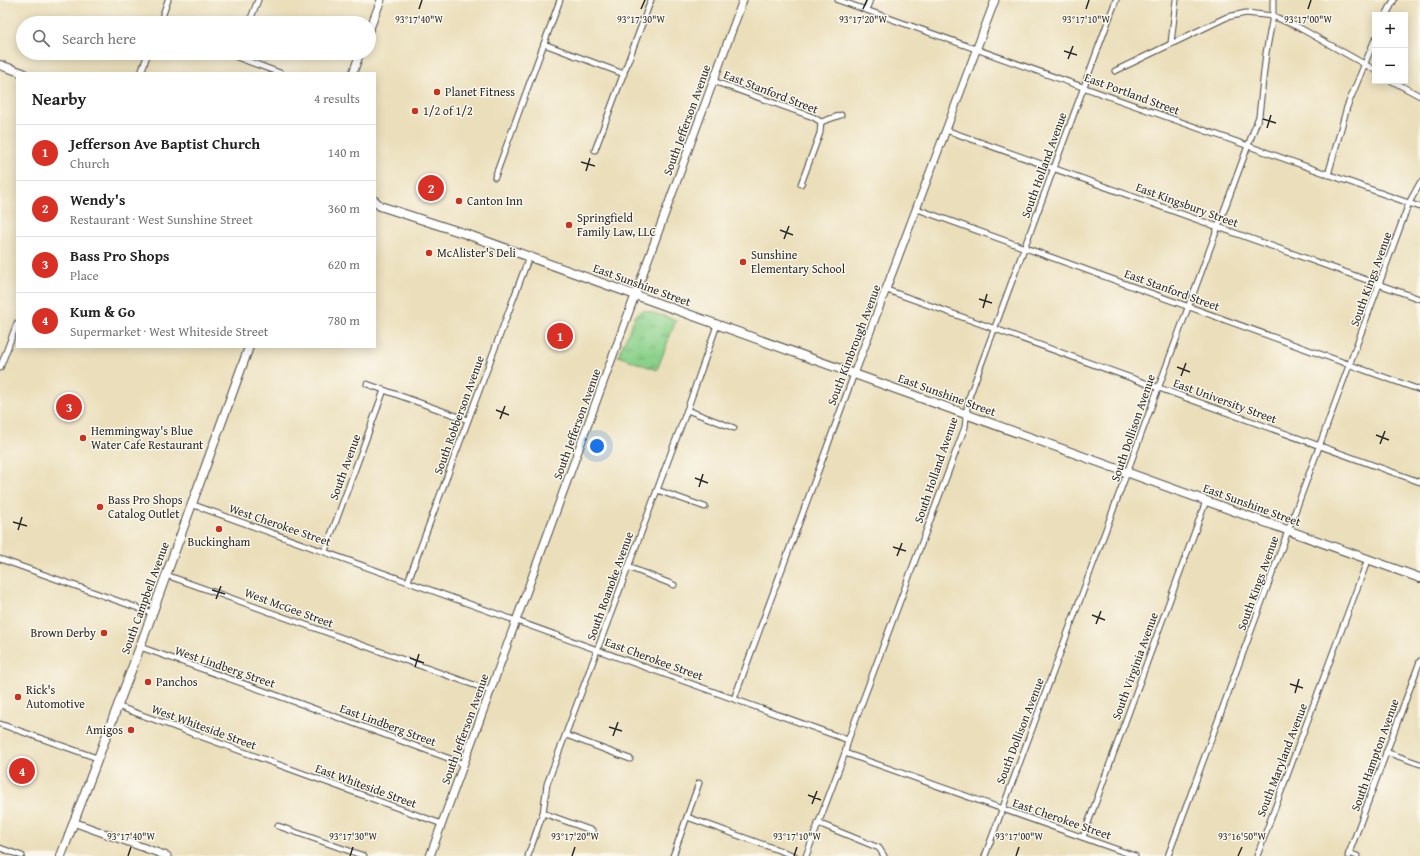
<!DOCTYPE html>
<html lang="en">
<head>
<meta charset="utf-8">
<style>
  :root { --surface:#fff; --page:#f6f6f6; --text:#222; --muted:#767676; --line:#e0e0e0; --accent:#d93025 }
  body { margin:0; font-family:"Gentium Book Plus",serif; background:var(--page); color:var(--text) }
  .controls { position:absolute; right:12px; top:12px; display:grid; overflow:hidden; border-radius:0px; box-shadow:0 2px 10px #0003 }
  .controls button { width:36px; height:36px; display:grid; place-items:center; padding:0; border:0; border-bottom:1px solid var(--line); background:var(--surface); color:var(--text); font:20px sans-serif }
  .you { position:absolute; left:597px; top:446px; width:14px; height:14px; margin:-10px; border:3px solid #fff; border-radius:50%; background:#1a73e8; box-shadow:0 0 0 6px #1a73e833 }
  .badge { display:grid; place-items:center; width:26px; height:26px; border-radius:50%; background:var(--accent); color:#fff; font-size:13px; font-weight:700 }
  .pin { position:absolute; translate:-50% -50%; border:2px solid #fff; box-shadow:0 1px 4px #0006 }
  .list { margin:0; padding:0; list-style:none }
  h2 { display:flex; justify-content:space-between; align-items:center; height:52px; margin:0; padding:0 16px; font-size:17px }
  h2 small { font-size:13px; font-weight:400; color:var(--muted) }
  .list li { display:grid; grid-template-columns:26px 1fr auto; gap:12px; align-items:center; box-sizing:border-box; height:56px; padding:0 16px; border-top:1px solid var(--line) }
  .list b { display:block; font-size:15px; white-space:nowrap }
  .list p { margin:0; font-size:13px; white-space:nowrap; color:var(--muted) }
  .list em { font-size:13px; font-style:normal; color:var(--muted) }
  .icon { flex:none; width:22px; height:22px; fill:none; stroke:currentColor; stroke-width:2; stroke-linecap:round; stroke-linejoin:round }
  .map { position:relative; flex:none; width:1420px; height:856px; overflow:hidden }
  .search { position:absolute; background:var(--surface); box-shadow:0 2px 10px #0003; left:16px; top:16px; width:360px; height:44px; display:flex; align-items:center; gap:10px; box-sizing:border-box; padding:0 14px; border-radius:22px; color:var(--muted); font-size:15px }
  .panel { position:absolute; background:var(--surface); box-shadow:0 2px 10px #0003; left:16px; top:72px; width:360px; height:276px; border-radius:0px }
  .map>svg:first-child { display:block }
  .grass { fill:url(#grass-tufts); stroke:#5a7e5b }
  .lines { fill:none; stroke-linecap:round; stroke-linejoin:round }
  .street-casing { stroke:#484641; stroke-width:7 }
  .secondary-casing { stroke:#484641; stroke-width:9 }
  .primary-casing { stroke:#484641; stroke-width:10 }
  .street { stroke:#fff; stroke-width:5 }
  .secondary { stroke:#fff; stroke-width:7 }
  .primary { stroke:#fff; stroke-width:8 }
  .ticks { fill:none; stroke:#2b2b2b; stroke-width:1.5 }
  .poi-dot { fill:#c8321e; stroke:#fbf7ec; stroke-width:1.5 }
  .labels { text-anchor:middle; stroke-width:3; stroke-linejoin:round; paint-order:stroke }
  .poi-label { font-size:12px; fill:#2b2b2b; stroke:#fbf7ec; text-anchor:start }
  .street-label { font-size:12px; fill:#2b2b2b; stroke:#fbf7ec }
  .ticks-label { font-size:10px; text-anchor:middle; fill:#2b2b2b; stroke:#fbf7ec; stroke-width:3; stroke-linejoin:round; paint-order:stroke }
</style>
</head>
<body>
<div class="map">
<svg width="1420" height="856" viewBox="0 0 1420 856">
  <defs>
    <pattern id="grass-tufts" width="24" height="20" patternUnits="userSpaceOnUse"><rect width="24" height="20" fill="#8ad18b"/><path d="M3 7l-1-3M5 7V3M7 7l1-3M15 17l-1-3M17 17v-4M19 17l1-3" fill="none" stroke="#71aa72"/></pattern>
  </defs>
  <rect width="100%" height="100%" fill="#fbf7ec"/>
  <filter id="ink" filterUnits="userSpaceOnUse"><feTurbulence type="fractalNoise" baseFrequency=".025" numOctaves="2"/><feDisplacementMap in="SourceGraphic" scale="8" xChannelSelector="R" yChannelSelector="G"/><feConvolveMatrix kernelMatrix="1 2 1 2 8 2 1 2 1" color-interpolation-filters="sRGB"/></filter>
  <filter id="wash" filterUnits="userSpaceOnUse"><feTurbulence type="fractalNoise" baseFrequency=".012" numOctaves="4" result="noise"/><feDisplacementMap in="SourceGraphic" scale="16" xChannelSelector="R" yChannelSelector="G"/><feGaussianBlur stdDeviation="0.9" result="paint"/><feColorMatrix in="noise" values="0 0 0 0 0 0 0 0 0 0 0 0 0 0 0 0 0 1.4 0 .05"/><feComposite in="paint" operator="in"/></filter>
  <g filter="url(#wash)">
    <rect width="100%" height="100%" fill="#ebdfbb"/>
    <polygon class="grass" points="644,310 676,320 657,370 618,356 635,317 638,313"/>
  </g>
  <g filter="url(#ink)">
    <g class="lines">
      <defs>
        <g id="street">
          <polyline points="838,0 1420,207"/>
          <polyline points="866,10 870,0"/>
          <polyline points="1386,15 1394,0"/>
          <polyline points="160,23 168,0"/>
          <polyline points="249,23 258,0"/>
          <polyline points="1171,43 1176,0"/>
          <polyline points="544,44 624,74"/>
          <polyline points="226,53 280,73"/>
          <polyline points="1115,71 1227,17 1246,13 1273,16 1298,27 1375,70"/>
          <polyline points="141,73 148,53"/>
          <polyline points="713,81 813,117 821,122"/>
          <polyline points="1392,81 1420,96"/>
          <polyline points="821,122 841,115"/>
          <polyline points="946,130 1420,299"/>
          <polyline points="595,150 651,0"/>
          <polyline points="1328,175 1347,107 1375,39"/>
          <polyline points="495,177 560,0"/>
          <polyline points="801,184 820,133 821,122"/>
          <polyline points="917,209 1420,390"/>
          <polyline points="887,290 1420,482"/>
          <polyline points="0,368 17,323"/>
          <polyline points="367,384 468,420"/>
          <polyline points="687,410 734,428"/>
          <polyline points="657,490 705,507"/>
          <polyline points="191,504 848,740"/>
          <polyline points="325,551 384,390"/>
          <polyline points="0,559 152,613"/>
          <polyline points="628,567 674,585"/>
          <polyline points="166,575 491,691"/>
          <polyline points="408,581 529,257"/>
          <polyline points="140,647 304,705 464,764"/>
          <polyline points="734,699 854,374"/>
          <polyline points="117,706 442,824"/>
          <polyline points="0,724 97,758"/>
          <polyline points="566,735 630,759"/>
          <polyline points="1386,752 1420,764"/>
          <polyline points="845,753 1135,856"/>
          <polyline points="543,813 593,831"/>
          <polyline points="687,817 795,856"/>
          <polyline points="818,823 879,848 884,856"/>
          <polyline points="278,826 364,856"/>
          <polyline points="1083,837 1206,501"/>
          <polyline points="0,848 22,856"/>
          <polyline points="1349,853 1357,856"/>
          <polyline points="528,856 543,813 547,784 687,410 717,325"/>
          <polyline points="673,856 699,783"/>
          <polyline points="806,856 845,753 848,740 965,427 968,400 1116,0"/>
          <polyline points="985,856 1259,116 1266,53 1273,16 1273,0"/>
          <polyline points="1168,856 1409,203 1420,183"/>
          <polyline points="1257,856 1368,559"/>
          <polyline points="1348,856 1420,661"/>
        </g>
        <g id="secondary">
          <polyline points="369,31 381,0"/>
          <polyline points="353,73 360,53"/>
          <polyline points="854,374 995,0"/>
          <polyline points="73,822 167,856"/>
          <polyline points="430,856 743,0"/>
        </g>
        <g id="primary">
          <polyline points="0,65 23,73"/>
          <polyline points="375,201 380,206 466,234 1420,578"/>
          <polyline points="61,856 140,647 249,347"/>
        </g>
      </defs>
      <use href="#street" class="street-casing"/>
      <use href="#secondary" class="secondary-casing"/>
      <use href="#primary" class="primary-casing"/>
      <use href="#street" class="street"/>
      <use href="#secondary" class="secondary"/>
      <use href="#primary" class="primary"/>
    </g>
  </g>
  <path class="ticks" d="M419 9 422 0M641 9 645 0M863 9 867 0M1086 9 1089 0M1308 9 1311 0M1064 51 1077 55M1068 59 1073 46M1263 119 1276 123M1267 128 1271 115M581 162 595 166M586 171 590 158M780 230 793 235M784 239 789 226M979 299 992 303M983 308 987 294M1177 367 1190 372M1181 376 1186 363M496 410 509 415M500 419 505 406M1376 435 1389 440M1380 444 1385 431M695 478 708 483M699 487 703 474M13 522 27 526M18 530 22 517M893 547 906 551M897 556 902 543M212 590 225 594M216 599 221 586M1092 615 1105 620M1096 624 1101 611M410 658 424 663M415 667 419 654M1290 684 1303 688M1295 693 1299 679M609 727 622 731M613 736 618 722M808 795 821 800M812 804 817 791M128 856 131 847M350 856 353 847M572 856 575 847M794 856 797 847M1016 856 1019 847M1238 856 1242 847"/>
  <g class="poi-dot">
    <circle cx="437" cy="92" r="4"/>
    <circle cx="415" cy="111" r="4"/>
    <circle cx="459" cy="201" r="4"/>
    <circle cx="569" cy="225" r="4"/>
    <circle cx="429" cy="253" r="4"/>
    <circle cx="743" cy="262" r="4"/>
    <circle cx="83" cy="438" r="4"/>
    <circle cx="100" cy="507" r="4"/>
    <circle cx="219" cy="529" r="4"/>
    <circle cx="104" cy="633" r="4"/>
    <circle cx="148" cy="682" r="4"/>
    <circle cx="18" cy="697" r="4"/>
    <circle cx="131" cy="730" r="4"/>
  </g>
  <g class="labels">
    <g class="poi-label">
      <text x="445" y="96">Planet Fitness</text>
      <text x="423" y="115">1/2 of 1/2</text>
      <text x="467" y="205">Canton Inn</text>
      <text x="577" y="222">Springfield<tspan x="577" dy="14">Family Law, LLC</tspan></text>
      <text x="437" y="257">McAlister's Deli</text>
      <text x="751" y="259">Sunshine<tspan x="751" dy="14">Elementary School</tspan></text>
      <text x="91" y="435">Hemmingway's Blue<tspan x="91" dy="14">Water Cafe Restaurant</tspan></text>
      <text x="108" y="504">Bass Pro Shops<tspan x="108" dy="14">Catalog Outlet</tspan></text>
      <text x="219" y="546" text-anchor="middle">Buckingham</text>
      <text x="96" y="637" text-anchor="end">Brown Derby</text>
      <text x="156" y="686">Panchos</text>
      <text x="26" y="694">Rick's<tspan x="26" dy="14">Automotive</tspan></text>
      <text x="123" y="734" text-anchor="end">Amigos</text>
    </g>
    <g class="street-label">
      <text transform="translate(771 92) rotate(21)" y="4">East Stanford Street</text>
      <text transform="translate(1132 94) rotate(20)" y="4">East Portland Street</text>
      <text transform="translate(687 120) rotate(-70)" y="4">South Jefferson Avenue</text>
      <text transform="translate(1044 165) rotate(-70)" y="4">South Holland Avenue</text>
      <text transform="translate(1187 205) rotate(20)" y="4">East Kingsbury Street</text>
      <text transform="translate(1371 279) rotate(-70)" y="4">South Kings Avenue</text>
      <text transform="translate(642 285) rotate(20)" y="4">East Sunshine Street</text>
      <text transform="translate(1172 290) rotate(20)" y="4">East Stanford Street</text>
      <text transform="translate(854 345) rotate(-69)" y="4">South Kimbrough Avenue</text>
      <text transform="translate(947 395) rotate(20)" y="4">East Sunshine Street</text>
      <text transform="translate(1225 401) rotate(20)" y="4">East University Street</text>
      <text transform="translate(459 415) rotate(-70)" y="4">South Robberson Avenue</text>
      <text transform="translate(577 424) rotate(-70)" y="4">South Jefferson Avenue</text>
      <text transform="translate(1133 428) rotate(-71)" y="4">South Dollison Avenue</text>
      <text transform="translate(345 467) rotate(-70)" y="4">South Avenue</text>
      <text transform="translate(936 470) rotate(-71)" y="4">South Holland Avenue</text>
      <text transform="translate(1252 505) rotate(20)" y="4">East Sunshine Street</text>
      <text transform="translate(280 525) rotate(19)" y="4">West Cherokee Street</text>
      <text transform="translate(1258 583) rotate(-70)" y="4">South Kings Avenue</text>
      <text transform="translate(610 586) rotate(-70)" y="4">South Roanoke Avenue</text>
      <text transform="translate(145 598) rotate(-70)" y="4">South Campbell Avenue</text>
      <text transform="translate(289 608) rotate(20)" y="4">West McGee Street</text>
      <text transform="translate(654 659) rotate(20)" y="4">East Cherokee Street</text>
      <text transform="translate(1135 666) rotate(-70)" y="4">South Virginia Avenue</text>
      <text transform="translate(225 667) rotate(19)" y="4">West Lindberg Street</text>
      <text transform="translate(388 725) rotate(20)" y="4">East Lindberg Street</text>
      <text transform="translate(204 727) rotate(20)" y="4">West Whiteside Street</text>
      <text transform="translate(465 729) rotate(-70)" y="4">South Jefferson Avenue</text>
      <text transform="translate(1020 731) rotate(-69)" y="4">South Dollison Avenue</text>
      <text transform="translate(1375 755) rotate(-70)" y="4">South Hampton Avenue</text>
      <text transform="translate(1282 760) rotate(-69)" y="4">South Maryland Avenue</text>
      <text transform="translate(366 786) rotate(20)" y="4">East Whiteside Street</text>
      <text transform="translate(1062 819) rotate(19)" y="4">East Cherokee Street</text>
    </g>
  </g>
  <g class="ticks-label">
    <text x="863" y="23">93°17'20"W</text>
    <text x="419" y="23">93°17'40"W</text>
    <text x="641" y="23">93°17'30"W</text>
    <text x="1086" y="23">93°17'10"W</text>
    <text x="1308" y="23">93°17'00"W</text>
    <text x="131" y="840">93°17'40"W</text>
    <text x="353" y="840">93°17'30"W</text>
    <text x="575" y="840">93°17'20"W</text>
    <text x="797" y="840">93°17'10"W</text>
    <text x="1019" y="840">93°17'00"W</text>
    <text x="1242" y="840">93°16'50"W</text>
  </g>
</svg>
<div class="controls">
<button>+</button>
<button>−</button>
</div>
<div class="you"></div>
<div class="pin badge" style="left:560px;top:336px">1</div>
<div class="pin badge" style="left:431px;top:188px">2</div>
<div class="pin badge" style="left:69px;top:407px">3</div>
<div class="pin badge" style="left:22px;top:771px">4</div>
<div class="search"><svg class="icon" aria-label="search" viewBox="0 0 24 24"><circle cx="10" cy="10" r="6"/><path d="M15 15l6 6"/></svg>Search here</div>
<section class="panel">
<h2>Nearby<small>4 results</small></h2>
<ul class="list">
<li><span class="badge">1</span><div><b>Jefferson Ave Baptist Church</b><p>Church</p></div><em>140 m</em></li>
<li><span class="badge">2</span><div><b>Wendy's</b><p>Restaurant · West Sunshine Street</p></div><em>360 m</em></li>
<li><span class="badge">3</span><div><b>Bass Pro Shops</b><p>Place</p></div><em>620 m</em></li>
<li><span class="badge">4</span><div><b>Kum &amp; Go</b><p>Supermarket · West Whiteside Street</p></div><em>780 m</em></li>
</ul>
</section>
</div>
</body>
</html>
